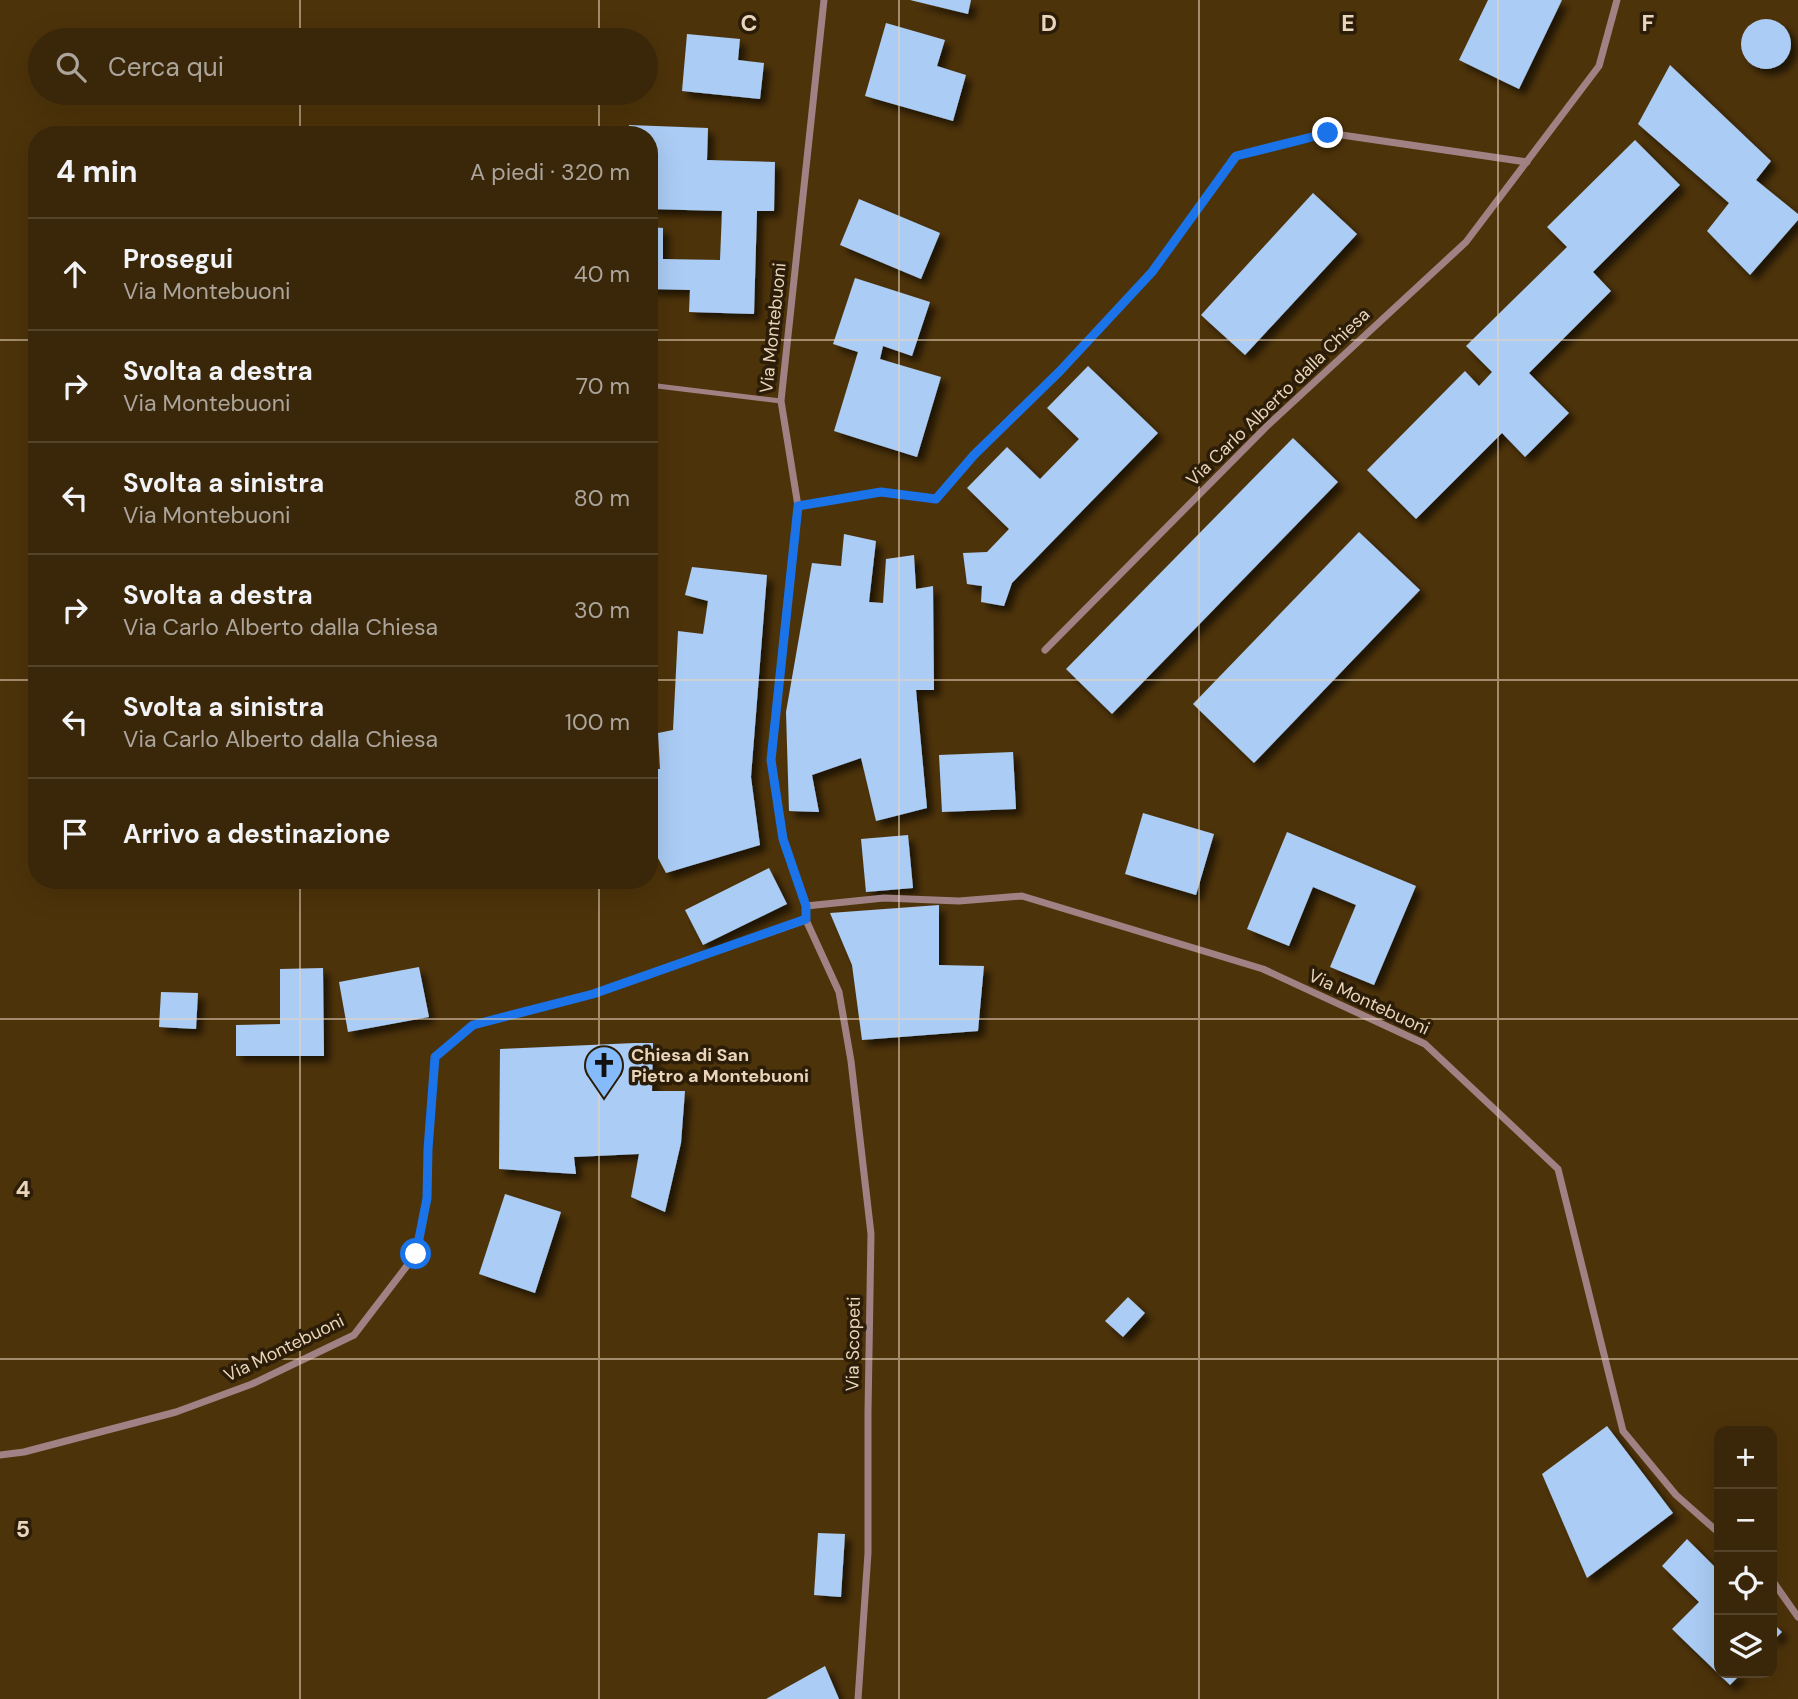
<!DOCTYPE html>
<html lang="it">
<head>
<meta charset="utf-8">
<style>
  :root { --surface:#3a2608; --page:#412e12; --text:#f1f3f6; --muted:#aba59c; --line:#544329 }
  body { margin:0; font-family:"DM Sans",sans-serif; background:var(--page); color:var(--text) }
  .controls { position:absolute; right:21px; bottom:21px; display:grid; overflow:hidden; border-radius:14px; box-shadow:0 7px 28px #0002 }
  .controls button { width:63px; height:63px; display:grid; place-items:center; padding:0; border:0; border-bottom:2px solid var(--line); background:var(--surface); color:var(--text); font:35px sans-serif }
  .stop { position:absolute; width:21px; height:21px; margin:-16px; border:5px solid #1a73e8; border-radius:50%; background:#fff }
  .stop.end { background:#1a73e8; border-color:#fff; box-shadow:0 2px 7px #0008 }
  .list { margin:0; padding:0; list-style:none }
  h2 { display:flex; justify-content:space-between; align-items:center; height:91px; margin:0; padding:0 28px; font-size:30px }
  h2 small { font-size:23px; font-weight:400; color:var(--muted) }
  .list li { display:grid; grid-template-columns:46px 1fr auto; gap:21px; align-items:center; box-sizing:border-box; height:112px; padding:0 28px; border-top:2px solid var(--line) }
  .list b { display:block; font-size:26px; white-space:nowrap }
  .list p { margin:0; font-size:23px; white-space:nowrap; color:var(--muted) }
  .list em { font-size:23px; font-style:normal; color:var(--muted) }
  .icon { flex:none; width:38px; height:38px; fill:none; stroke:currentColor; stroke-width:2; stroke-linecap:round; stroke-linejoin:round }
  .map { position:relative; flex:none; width:1798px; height:1699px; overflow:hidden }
  .search { position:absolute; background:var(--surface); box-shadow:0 7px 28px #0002; left:28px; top:28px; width:630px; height:77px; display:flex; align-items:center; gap:18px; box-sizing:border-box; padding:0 24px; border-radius:38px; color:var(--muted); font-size:26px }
  .panel { position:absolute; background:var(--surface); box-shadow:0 7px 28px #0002; left:28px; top:126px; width:630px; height:763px; border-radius:28px }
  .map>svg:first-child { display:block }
  .building { fill:#abccf5; filter:url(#shadow) }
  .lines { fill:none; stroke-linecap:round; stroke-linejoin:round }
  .service { stroke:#a08284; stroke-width:5 }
  .minor { stroke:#a08284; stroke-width:7 }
  .route { stroke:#1a73e8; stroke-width:9 }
  .grid { fill:none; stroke:#ead5bc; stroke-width:2; stroke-opacity:0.55 }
  .labels { text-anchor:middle; stroke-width:7; stroke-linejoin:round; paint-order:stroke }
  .street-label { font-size:18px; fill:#ead5bc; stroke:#2b1d07 }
  .poi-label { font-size:18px; font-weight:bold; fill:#ead5bc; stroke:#2b1d07; text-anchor:start }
  .grid-label { font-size:23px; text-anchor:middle; font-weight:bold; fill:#ead5bc; stroke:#2b1d07; stroke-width:7; stroke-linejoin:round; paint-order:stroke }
</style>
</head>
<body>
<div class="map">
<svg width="1798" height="1699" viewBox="0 0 1798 1699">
  <defs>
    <filter id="shadow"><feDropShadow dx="6" dy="6" stdDeviation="3.5" flood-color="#0009"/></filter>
  </defs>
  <rect width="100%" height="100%" fill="#4d330a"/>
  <g class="building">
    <polygon points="910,0 971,0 968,14"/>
    <polygon points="1488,0 1562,0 1519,89 1459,60"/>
    <circle cx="1766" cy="44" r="25"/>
    <polygon points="886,23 945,40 937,66 966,75 953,121 865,96"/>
    <polygon points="687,34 740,39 738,60 764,63 760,99 682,91"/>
    <polygon points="1670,65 1771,161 1756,180 1798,214 1798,220 1750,275 1707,231 1729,203 1638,124"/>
    <polygon points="629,125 708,128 707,160 775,162 774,211 757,211 754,314 689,312 690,290 649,289 649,227 663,228 663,259 720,260 722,211 649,209 649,135 628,135"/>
    <polygon points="1635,140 1680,185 1593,272 1611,291 1529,373 1569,413 1525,457 1502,433 1416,519 1367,470 1465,371 1479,386 1492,372 1466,346 1567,247 1547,227"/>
    <polygon points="1313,193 1357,234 1245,355 1201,315"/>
    <polygon points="859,199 940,233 921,279 840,245"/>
    <polygon points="855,278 930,302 912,356 883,346 880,359 941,377 917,457 834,431 858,352 833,344"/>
    <polygon points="1088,366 1158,433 1012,583 1004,606 981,602 982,586 967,584 963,553 987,552 1009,529 967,488 1007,447 1040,479 1079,439 1047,408"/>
    <polygon points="1293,438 1338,482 1112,714 1066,669"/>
    <polygon points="1359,532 1420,590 1254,763 1193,704"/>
    <polygon points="844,534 876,541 869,602 883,603 886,559 914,555 916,589 933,586 934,690 916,690 927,808 876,821 861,758 812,775 819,812 789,811 786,712 812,563 841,566"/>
    <polygon points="692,567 767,575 751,777 760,845 666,873 649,841 649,769 660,769 658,733 673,730 678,631 703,634 708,601 685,595"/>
    <polygon points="1013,752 1016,809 942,812 939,755"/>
    <polygon points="1143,813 1214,834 1196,895 1125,874"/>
    <polygon points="1287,832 1416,886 1374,985 1330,967 1356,905 1313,887 1289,946 1247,929"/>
    <polygon points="908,835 913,888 866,892 861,839"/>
    <polygon points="769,868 787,904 703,945 685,910"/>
    <polygon points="939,905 939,965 984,966 978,1031 862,1040 852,965 830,913"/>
    <polygon points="419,967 429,1017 348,1032 339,982"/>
    <polygon points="323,968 324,1056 236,1056 236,1025 280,1024 280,969"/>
    <polygon points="161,992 198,993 196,1029 159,1027"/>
    <polygon points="635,1043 653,1043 652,1091 685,1091 681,1143 665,1212 631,1197 639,1154 574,1157 576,1174 499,1169 500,1049"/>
    <polygon points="505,1194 561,1212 535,1293 479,1274"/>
    <polygon points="1128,1297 1145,1313 1123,1337 1105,1321"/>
    <polygon points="1607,1426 1673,1513 1587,1578 1542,1474"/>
    <polygon points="818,1533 845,1534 841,1597 814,1595"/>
    <polygon points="1687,1539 1719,1571 1719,1673 1742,1673 1730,1685 1672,1629 1699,1602 1662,1566"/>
    <polygon points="1772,1622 1782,1632 1772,1642"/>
    <polygon points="825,1666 839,1699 766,1699"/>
  </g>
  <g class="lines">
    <polyline class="service" points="649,385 781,401"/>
    <g class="minor">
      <polyline points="824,0 781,401 798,506 771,760 783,839 806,906 806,920 839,992 851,1061 871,1234 868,1412 868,1553 858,1699"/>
      <polyline points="798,506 881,492 936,499 973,455 1060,371 1152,272 1236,156 1328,133 1527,162"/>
      <polyline points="1045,650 1267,426 1466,242 1599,66 1617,0"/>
      <polyline points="806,906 884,898 959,901 1022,896 1263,969 1425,1044 1558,1169 1623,1431 1676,1495 1719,1533"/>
      <polyline points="0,1455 24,1452 176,1412 252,1384 354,1335 416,1254 427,1198 428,1149 435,1057 473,1025 593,994 806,920"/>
      <polyline points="1772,1580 1798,1617"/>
    </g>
  </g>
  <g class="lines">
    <polyline class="route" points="416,1254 427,1198 428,1149 435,1057 473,1025 593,994 806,919 806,906 783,839 771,760 798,506 881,492 936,499 974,455 1060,371 1152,272 1236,156 1328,133"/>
  </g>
  <path class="grid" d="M300 0V40M599 0V40M899 0V1699M1199 0V1699M1498 0V1699M300 93V135M599 93V135M0 340H37M649 340H1798M0 680H37M649 680H1798M300 880V1699M599 880V1699M0 1019H1798M0 1359H1798"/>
  <defs>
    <symbol id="church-pin" viewBox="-11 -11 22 30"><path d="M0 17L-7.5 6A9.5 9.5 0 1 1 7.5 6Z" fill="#86bbfb" stroke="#2b1d07"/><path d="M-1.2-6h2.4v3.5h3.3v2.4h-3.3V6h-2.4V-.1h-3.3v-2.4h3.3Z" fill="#111"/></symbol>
  </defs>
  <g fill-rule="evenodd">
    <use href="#church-pin" x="582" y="1043" width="44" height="60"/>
  </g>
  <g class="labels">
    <g class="street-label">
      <text transform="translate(773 328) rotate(-84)" y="6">Via Montebuoni</text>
      <text transform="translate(1278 397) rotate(-44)" y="6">Via Carlo Alberto dalla Chiesa</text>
      <text transform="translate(1369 1002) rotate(25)" y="6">Via Montebuoni</text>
      <text transform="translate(853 1344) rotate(-89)" y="6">Via Scopeti</text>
      <text transform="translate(284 1348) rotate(-26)" y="6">Via Montebuoni</text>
    </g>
    <g class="poi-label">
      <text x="631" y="1061">Chiesa di San<tspan x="631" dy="21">Pietro a Montebuoni</tspan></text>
    </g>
  </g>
  <g class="grid-label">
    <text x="749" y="31">C</text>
    <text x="1049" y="31">D</text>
    <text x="1348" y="31">E</text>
    <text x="1648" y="31">F</text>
    <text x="23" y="1197">4</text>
    <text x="23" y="1537">5</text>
  </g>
</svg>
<div class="controls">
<button>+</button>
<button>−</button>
<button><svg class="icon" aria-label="locate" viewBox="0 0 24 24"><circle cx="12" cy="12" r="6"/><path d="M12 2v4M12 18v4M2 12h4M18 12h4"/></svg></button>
<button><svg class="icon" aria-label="layers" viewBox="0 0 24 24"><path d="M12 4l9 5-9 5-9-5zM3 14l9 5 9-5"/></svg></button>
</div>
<div class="stop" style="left:416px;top:1254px"></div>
<div class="stop end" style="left:1328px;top:133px"></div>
<div class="search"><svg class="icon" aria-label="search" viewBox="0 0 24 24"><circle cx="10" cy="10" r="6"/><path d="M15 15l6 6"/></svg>Cerca qui</div>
<section class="panel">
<h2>4 min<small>A piedi · 320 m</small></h2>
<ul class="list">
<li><svg class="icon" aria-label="ahead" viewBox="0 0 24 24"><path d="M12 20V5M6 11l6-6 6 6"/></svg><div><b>Prosegui</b><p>Via Montebuoni</p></div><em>40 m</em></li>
<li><svg class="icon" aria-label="right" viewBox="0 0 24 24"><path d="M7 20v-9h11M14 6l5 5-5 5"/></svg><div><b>Svolta a destra</b><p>Via Montebuoni</p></div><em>70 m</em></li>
<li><svg class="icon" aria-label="left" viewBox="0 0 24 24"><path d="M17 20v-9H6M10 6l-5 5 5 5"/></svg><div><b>Svolta a sinistra</b><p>Via Montebuoni</p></div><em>80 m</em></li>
<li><svg class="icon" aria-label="right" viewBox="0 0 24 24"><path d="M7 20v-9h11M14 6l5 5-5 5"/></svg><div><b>Svolta a destra</b><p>Via Carlo Alberto dalla Chiesa</p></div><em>30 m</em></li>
<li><svg class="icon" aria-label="left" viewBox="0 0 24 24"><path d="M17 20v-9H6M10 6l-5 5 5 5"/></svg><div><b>Svolta a sinistra</b><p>Via Carlo Alberto dalla Chiesa</p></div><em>100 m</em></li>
<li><svg class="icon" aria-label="arrive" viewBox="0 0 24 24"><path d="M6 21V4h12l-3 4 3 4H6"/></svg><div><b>Arrivo a destinazione</b></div></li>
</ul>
</section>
</div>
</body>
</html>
